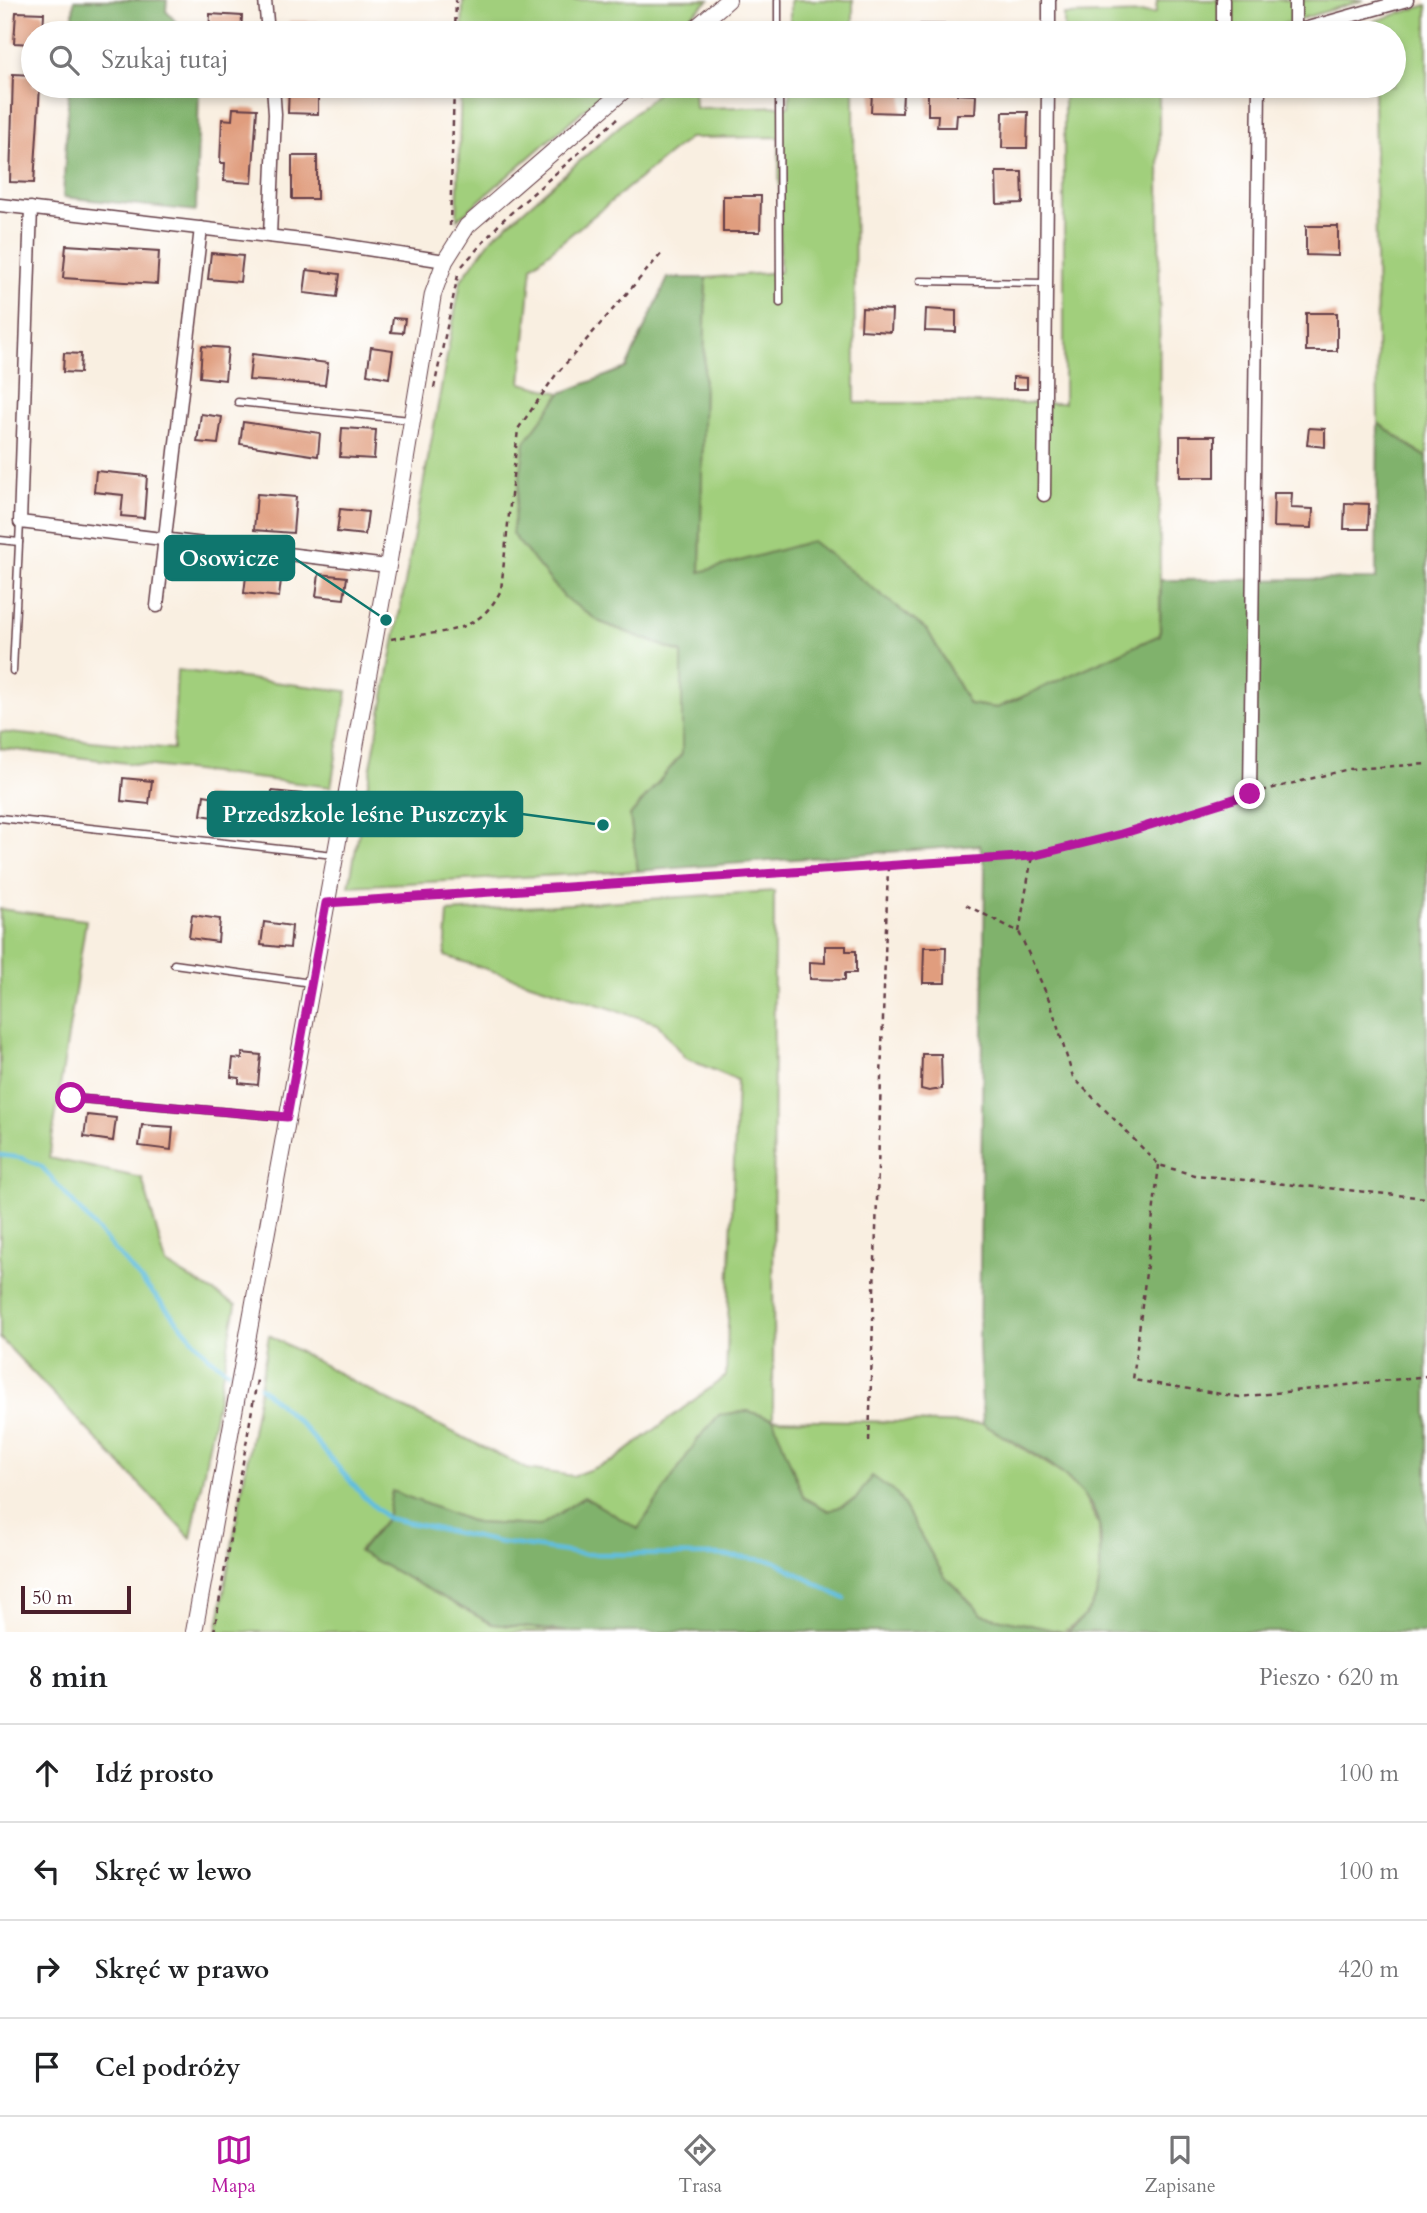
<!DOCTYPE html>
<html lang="pl">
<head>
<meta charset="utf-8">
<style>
  :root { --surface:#fff; --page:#f2f2f2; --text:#202124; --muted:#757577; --line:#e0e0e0; --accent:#b5179e }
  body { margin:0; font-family:Cardo,serif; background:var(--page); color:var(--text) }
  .scale { position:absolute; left:21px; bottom:18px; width:110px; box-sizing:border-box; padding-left:7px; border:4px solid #4a1f2b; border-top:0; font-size:19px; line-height:24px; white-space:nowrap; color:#4a1f2b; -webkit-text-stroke:5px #fff; paint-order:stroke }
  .stop { position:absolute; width:21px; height:21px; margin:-16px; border:5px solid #b5179e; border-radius:50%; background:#fff }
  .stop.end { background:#b5179e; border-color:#fff; box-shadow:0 2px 7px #0008 }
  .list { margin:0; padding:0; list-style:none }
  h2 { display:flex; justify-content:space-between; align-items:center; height:91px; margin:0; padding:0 28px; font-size:30px }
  h2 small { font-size:23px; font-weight:400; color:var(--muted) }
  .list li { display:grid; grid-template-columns:46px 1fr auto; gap:21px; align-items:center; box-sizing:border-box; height:98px; padding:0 28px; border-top:2px solid var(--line) }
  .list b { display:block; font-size:26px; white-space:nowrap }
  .list em { font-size:23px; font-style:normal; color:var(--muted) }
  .icon { flex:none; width:38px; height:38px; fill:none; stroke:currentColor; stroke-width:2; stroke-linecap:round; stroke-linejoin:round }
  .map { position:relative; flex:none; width:1427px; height:1632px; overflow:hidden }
  .search { position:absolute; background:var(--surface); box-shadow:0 4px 10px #0003; left:21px; right:21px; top:21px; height:77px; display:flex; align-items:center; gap:18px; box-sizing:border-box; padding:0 24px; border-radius:38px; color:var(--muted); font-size:26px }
  .sheet { height:483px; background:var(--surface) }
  nav { display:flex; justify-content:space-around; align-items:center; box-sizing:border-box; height:98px; border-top:2px solid var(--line); background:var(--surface); font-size:19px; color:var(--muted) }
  nav a { display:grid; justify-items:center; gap:4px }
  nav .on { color:var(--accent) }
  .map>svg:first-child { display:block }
  .green { fill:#a1cf7c; stroke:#767754; stroke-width:2 }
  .forest { fill:#80b26c; stroke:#65684c; stroke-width:2 }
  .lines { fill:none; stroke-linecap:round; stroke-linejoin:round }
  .stream { stroke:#60bede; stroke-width:4.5 }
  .building { fill:#e09d7e }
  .service-casing { stroke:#643e46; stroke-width:9 }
  .minor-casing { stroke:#643e46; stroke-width:15 }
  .tertiary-casing { stroke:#643e46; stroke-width:18 }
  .path { stroke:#643e46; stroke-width:2.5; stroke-dasharray:5 5; stroke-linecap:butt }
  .service { stroke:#fff; stroke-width:6 }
  .minor { stroke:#fff; stroke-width:12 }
  .tertiary { stroke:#fff; stroke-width:16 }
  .route { stroke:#b5179e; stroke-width:9 }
  .leader { fill:none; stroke:#0f766e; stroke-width:2.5 }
  .callout-dot { fill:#0f766e; stroke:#fff; stroke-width:2.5 }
  .callout { fill:#0f766e; stroke:#0f766e; stroke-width:2.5 }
  .callout-label { font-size:23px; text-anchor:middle; font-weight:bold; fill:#fff }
</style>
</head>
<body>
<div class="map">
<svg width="1427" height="1632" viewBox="0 0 1427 1632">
  <rect width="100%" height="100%" fill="#fff"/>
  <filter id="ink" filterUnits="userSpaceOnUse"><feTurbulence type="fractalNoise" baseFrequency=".0143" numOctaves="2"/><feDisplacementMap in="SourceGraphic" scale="14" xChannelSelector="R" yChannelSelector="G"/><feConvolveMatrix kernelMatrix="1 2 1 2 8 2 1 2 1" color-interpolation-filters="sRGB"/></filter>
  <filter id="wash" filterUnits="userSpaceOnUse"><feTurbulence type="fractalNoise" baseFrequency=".00686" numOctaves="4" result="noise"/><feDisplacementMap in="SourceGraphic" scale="28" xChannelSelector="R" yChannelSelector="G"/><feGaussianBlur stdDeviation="1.57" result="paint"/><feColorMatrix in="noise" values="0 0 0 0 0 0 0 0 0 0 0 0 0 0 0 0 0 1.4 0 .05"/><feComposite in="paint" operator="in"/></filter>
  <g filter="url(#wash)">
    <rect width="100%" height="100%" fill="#f9efe1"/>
    <g class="green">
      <polygon points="463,0 709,0 671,33 462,33"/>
      <rect x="790" y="0" width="63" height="33"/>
      <polygon points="1157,0 1364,0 1254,33 1064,33 1064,15 1156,13"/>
      <polygon points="1427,5 1427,458 1378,423 1374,86 1394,86 1394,33 1374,33 1374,21"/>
      <polygon points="461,86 611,86 457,220"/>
      <polygon points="665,86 694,86 695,108 789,106 790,86 854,86 855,403 1064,403 1064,86 1159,86 1160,635 997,708 969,704 928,631 700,573 706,278 780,272 779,137 689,138 532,266 521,383 561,393 525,442 600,622 682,653 682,754 630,816 638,871 349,886 461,280 492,238"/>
      <polygon points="177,670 347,691 331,787 0,748 0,732 173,749"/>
      <polygon points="774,891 773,1419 983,1424 1062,1473 1083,1494 1099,1525 1101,1586 1088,1615 1063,1632 983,1615 944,1576 897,1494 855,1500 829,1511 804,1498 773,1420 748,1411 719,1415 698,1439 638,1529 584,1497 540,1526 476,1523 392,1491 387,1518 359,1551 492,1624 573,1632 217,1632 269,1335 378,1395 527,1469 573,1476 613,1461 726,1376 737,1080 685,1058 657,1023 445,956 448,912"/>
      <polygon points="0,909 86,920 49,1158 142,1178 166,1264 236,1305 191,1538 0,1338"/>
    </g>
    <g class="forest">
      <polygon points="74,0 167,0 166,11 186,33 72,33"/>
      <polygon points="69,86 199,86 196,211 63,197"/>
      <path d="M668 278H706L700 572 812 541 928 631 969 704 997 708 1160 635 1161 580 1376 579 1378 423 1427 458V1632H1067C1093 1611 1101 1597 1100 1563 1100 1551 1102 1536 1099 1525 1087 1475 1022 1448 983 1424L979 1347 985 870 980 845 638 871 630 816 682 754V653L600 622 564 597 512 534 525 442 561 393 626 368Z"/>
      <polygon points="748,1411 773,1419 804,1498 829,1511 855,1500 872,1476 897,1494 944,1576 983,1615 1063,1632 573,1632 492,1624 359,1552 387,1518 392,1491 476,1523 540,1526 584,1497 638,1529 698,1439 719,1415"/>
    </g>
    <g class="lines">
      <g class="stream">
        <polyline points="0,1155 22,1158 41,1166 208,1356 228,1371"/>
        <polyline points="260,1387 301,1424 363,1496 387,1518 498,1542 581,1554 718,1555 774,1561 845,1599"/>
      </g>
    </g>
    <g id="blocks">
      <g class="building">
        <polygon points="16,12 44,13 43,33 33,33 33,44 14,43"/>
        <polygon points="210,14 242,16 241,33 209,33"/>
        <polygon points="289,21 318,21 318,33 288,33"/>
        <polygon points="13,74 33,75 33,86 40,86 34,183 10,182"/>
        <polygon points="289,86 318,86 318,114 288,113"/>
        <polygon points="939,86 957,86 957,94 976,95 975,114 957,114 956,127 937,127 938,115 928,115 928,93 939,93"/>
        <polygon points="872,92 903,93 902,113 871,112"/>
        <polygon points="233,108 257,109 252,183 224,181 225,163 220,163 222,119 232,120"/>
        <polygon points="1003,112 1028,112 1027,148 1002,148"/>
        <rect x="292" y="156" width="25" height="43"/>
        <polygon points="996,172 1022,172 1023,203 997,204"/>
        <polygon points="723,196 761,196 760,232 723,232"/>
        <polygon points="1306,226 1338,226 1338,256 1306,255"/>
        <polygon points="66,245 159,251 157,284 63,278"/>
        <polygon points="211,253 243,256 240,282 208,279"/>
        <polygon points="307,270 340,274 337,297 304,293"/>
        <polygon points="862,308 892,310 891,332 861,330"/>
        <polygon points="926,309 956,311 956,332 925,331"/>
        <rect x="1306" y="313" width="31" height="38"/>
        <polygon points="393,318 405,319 403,333 391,332"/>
        <polygon points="202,346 228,348 225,380 200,377"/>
        <polygon points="371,347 393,350 389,378 367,374"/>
        <polygon points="64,353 81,354 80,373 63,372"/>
        <polygon points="252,354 328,363 325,385 249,380"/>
        <polygon points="1013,377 1027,378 1027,389 1013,389"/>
        <polygon points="201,414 222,417 218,444 197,442"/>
        <polygon points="243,422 320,433 318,456 240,444"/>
        <polygon points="342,428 376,430 374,459 340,457"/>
        <polygon points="1309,428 1325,429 1325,447 1307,445"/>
        <rect x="1180" y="436" width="35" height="41"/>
        <polygon points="96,471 147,476 144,518 121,516 123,495 94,492"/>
        <polygon points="1274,493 1292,493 1291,508 1313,509 1312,528 1273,527"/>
        <polygon points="257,494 296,497 293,533 254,530"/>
        <polygon points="1345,503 1369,504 1368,529 1344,529"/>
        <polygon points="340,509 368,512 365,535 337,532"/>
        <polygon points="247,568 282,572 279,597 244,593"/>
        <polygon points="319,574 347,577 344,599 316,596"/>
        <polygon points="123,778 152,781 149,804 121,801"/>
        <polygon points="272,791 311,795 309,815 302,814 301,826 282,824 283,813 270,812"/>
        <polygon points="204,795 235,800 232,820 201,815"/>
        <polygon points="192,915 220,919 218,942 189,938"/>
        <polygon points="264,922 292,926 290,948 261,945"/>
        <polygon points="825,946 846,946 846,951 856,951 856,973 845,973 845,980 810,979 810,962 825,963"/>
        <polygon points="924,947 946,947 945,983 923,983"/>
        <polygon points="242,1053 261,1055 258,1085 239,1083 239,1078 231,1077 233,1058 242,1059"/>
        <polygon points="922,1054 941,1054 942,1089 929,1091 921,1089"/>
        <polygon points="87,1115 116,1118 113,1141 84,1137"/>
        <polygon points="142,1125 173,1127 171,1150 139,1146"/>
      </g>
    </g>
  </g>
  <g filter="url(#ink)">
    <use href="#blocks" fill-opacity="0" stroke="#643e46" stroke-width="2"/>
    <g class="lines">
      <defs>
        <g id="service">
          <polyline points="778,0 778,33"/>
          <polyline points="921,28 1048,29"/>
          <polyline points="779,86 780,303"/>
          <polyline points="920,281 1046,283"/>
          <polyline points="238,402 410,420"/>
          <polyline points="0,540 19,542"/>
          <polyline points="13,671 20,522"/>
          <polyline points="0,818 334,855"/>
          <polyline points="174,964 311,983"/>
          <polyline points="71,1098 286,1117"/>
        </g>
        <g id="minor">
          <polyline points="265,0 268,33"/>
          <polyline points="1295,32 1295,0"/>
          <polyline points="1049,33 1049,0"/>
          <polyline points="1223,33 1223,0"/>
          <polyline points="1290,33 1407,0"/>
          <polyline points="0,205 328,243 445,261"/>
          <polyline points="31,208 20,522 388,566"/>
          <polyline points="270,236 275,114 273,86"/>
          <polyline points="1044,495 1048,86"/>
          <polyline points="157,606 201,228"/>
          <polyline points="1250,794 1259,86"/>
        </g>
        <g id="tertiary">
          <polyline points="690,33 728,0"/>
          <polyline points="194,1632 388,566 433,294 445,261 467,226 629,86"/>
        </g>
      </defs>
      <use href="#service" class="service-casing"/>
      <use href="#minor" class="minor-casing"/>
      <use href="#tertiary" class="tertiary-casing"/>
      <g class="path">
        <polyline points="455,33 456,0"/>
        <polyline points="640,98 654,86"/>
        <polyline points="450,226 454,86"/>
        <polyline points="462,266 503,220 617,119"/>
        <polyline points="434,388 458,275"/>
        <path d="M391 639C436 630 477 639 501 590L518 429 555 376 661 254"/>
        <polyline points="1262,791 1349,769 1427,764"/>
        <polyline points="342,902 1032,856 1121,834 1239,797"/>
        <polyline points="966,905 1019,932 1050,1002 1073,1077 1159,1165 1194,1175 1427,1198"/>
        <polyline points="1019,932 1032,856"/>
        <polyline points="1159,1165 1133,1380 1240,1397 1427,1376"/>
        <polyline points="869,1441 888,867"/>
        <polyline points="214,1632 257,1380"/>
      </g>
      <use href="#service" class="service"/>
      <use href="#minor" class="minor"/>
      <use href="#tertiary" class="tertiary"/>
    </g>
  </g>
  <g class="lines" filter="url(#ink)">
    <polyline class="route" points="71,1098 287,1117 326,903 1032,856 1121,834 1250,794"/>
  </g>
  <path class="leader" d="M386 620L294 558M603 825L522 814"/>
  <g class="callout-dot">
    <circle cx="386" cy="620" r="7"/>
    <circle cx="603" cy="825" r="7"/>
  </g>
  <g class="callout">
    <rect x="165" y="536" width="129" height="44" rx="7"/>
    <rect x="208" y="792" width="314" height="44" rx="7"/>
  </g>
  <g class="callout-label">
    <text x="229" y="566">Osowicze</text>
    <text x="365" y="822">Przedszkole leśne Puszczyk</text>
  </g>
</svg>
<div class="scale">50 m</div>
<div class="stop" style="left:71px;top:1098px"></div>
<div class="stop end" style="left:1250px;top:794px"></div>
<div class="search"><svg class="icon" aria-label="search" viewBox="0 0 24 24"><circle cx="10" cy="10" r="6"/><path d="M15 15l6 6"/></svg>Szukaj tutaj</div>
</div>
<section class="sheet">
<h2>8 min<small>Pieszo · 620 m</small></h2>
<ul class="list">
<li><svg class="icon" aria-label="ahead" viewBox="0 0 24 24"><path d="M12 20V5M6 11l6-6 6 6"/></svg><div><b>Idź prosto</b></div><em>100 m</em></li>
<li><svg class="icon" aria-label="left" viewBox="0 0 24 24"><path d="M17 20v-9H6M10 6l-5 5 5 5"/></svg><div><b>Skręć w lewo</b></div><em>100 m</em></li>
<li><svg class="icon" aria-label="right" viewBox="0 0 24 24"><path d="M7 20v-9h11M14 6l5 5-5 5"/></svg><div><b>Skręć w prawo</b></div><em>420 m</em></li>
<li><svg class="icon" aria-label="arrive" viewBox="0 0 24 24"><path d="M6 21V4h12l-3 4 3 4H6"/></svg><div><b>Cel podróży</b></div></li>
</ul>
</section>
<nav>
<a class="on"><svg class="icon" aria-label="map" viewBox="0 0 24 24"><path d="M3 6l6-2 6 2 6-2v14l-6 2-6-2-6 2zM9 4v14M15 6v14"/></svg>Mapa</a>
<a><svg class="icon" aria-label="directions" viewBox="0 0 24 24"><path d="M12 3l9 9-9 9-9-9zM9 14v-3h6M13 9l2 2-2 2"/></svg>Trasa</a>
<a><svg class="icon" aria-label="saved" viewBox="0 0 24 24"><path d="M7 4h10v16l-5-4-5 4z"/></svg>Zapisane</a>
</nav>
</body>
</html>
